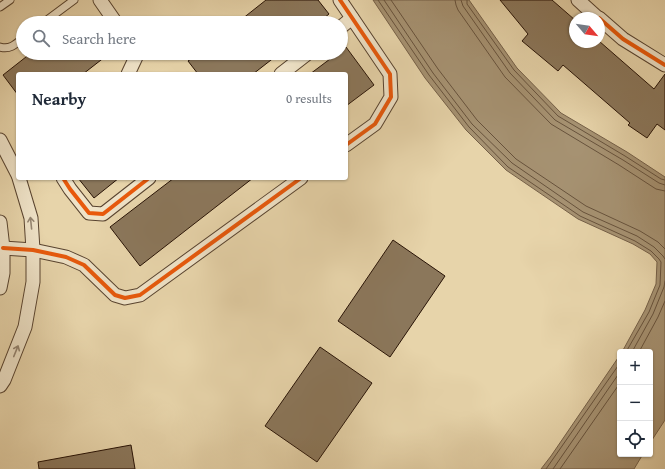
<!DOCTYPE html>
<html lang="en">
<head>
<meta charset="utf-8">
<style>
  :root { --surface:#fff; --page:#f2f2f3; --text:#1f2937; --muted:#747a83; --line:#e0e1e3 }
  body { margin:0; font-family:"Gentium Book Plus",serif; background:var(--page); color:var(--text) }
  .controls { position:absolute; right:12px; bottom:12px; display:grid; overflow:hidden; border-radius:4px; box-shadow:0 1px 3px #0004 }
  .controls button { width:36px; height:36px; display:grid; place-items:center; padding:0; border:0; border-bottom:1px solid var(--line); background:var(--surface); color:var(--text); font:20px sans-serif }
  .compass { position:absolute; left:569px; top:12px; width:36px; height:36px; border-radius:50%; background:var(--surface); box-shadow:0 1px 3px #0004; rotate:119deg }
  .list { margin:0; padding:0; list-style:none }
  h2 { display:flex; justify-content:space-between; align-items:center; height:52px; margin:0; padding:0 16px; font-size:17px }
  h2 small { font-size:13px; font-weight:400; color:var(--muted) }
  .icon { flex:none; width:22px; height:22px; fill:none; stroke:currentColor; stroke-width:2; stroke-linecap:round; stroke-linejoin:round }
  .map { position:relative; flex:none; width:665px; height:469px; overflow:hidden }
  .search { position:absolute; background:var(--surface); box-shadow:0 1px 3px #0004; left:16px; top:16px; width:332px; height:44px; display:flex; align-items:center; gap:10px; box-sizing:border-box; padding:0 14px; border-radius:22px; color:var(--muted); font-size:15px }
  .panel { position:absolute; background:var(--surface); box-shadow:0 1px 3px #0004; left:16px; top:72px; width:332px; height:108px; border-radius:4px }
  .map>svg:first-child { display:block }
  .water { fill:#a69272; stroke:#745f47 }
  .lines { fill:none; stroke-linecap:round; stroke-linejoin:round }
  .shore { stroke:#67523c; stroke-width:1 }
  .building { fill:#8b775b; stroke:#281306 }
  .lane-casing { stroke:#58432f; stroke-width:9 }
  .street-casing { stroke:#58432f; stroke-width:15 }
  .lane { stroke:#efe3c8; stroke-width:7 }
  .street { stroke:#efe3c8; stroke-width:13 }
  .cycleway-casing { stroke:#efe3c8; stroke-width:6 }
  .cycleway { stroke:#e8590c; stroke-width:4 }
  .oneway { stroke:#958571 }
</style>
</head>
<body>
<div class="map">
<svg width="665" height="469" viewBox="0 0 665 469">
  <rect width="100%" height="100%" fill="#e7d4aa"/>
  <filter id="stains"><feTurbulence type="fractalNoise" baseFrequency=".005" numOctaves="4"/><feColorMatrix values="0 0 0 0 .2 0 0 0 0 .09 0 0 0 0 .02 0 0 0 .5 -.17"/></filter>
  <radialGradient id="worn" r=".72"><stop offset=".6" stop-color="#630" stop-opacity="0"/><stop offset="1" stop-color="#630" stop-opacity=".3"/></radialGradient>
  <g class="water">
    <polygon points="373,0 469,0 517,68 561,113 627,152 665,177 665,420 650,443 650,352 622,352 645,310 656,284 657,262 650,254 633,244 578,219 506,170 466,130 425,78"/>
    <polygon points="620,355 620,454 643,454 634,469 541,469 551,456"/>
  </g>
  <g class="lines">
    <g class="shore">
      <polyline points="378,0 429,75 469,127 508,167 580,216 635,241 651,251 659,259 661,262 660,285 649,312 626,352"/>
      <polyline points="384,0 433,73 472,124 512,163 583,212 637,236 654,247 663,256 665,259"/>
      <polyline points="391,0 438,69 477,120 516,159 586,206 640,231 658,242 665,249"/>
      <polyline points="455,0 456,5 458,10 505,77 551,124 619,165 656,189 665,191"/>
      <polyline points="461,0 463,6 510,73 555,120 623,160 659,183 665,185"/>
      <polyline points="467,0 467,4 514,70 558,116 625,156 661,179 665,180"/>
      <polyline points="632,352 653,314 664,287 665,281"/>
      <polyline points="639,352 658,317 665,301"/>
      <polyline points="546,469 620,363"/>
      <polyline points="553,469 620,372"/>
      <polyline points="560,469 620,383"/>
    </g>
  </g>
  <g class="building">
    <polygon points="266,0 318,0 329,14 318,23 237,23"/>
    <polygon points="500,0 552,0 575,20 575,42 599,42 599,41 654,89 665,74 665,130 657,124 647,138 628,125 630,123 563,65 558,71 522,41 528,34"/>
    <polygon points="346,47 374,85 346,106 346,74 310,74 338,53 341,53 341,51"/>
    <polygon points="31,53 110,53 83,74 18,74 18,95 3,75"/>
    <polygon points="199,53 280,53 253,74 198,74 188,61"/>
    <polygon points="78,178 119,178 94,198"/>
    <polygon points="174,178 253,178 140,266 110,227"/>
    <polygon points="393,240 445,276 390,357 338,321"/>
    <polygon points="320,347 372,383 317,462 265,426"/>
    <polygon points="131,445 135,469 39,469 38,462"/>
  </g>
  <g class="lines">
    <defs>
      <g id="lane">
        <polyline points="0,7 10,0"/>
        <polyline points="43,23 74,0"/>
        <path d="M0 47C10 50 16 44 23 38"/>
      </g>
      <g id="street">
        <polyline points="100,0 116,23"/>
        <polyline points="340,0 390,74 391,97 375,124 346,145"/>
        <polyline points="578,0 598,18"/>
        <polyline points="599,18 623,39 665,65"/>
        <polyline points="341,27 352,18"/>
        <polyline points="128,74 136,57 135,53"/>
        <polyline points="281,74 308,53"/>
        <polyline points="0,140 18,175"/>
        <polyline points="63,178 70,189 89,213 103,214 149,178"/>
        <polyline points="0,222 3,248 3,273 0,288"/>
        <polyline points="3,248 33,250 66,257 84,265 115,295 125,298 140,295 301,178"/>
        <polyline points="0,386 4,380 25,327 33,282 33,250 31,218 19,178"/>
      </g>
    </defs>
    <use href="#lane" class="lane-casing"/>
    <use href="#street" class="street-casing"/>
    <use href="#lane" class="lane"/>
    <use href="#street" class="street"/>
    <defs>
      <g id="cycleway">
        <polyline points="340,0 390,74 391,97 375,124 346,145"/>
        <polyline points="599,18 623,39 665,65"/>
        <polyline points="63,178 70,189 89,213 103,214 149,178"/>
        <polyline points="3,248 33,250 66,257 84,265 115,295 125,298 140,295 301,178"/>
      </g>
    </defs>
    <use href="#cycleway" class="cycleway-casing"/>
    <use href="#cycleway" class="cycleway"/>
  </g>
  <defs><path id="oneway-shaft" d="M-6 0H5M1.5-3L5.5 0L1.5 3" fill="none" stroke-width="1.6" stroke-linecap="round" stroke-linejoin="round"/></defs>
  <g class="oneway">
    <use href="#oneway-shaft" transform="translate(31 223) rotate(-96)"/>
    <use href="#oneway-shaft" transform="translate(16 351) rotate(-68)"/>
  </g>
  <rect width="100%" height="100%" filter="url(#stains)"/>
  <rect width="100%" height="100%" fill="url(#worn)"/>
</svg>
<div class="controls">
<button>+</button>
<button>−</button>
<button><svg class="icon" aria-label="locate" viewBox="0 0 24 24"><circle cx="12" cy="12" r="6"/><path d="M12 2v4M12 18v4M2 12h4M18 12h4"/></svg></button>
</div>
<svg class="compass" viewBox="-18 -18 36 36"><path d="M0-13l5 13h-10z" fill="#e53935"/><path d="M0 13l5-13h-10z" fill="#747a83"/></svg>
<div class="search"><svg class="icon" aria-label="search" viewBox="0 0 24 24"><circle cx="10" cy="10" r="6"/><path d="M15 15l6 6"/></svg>Search here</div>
<section class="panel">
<h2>Nearby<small>0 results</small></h2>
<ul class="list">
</ul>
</section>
</div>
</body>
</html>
